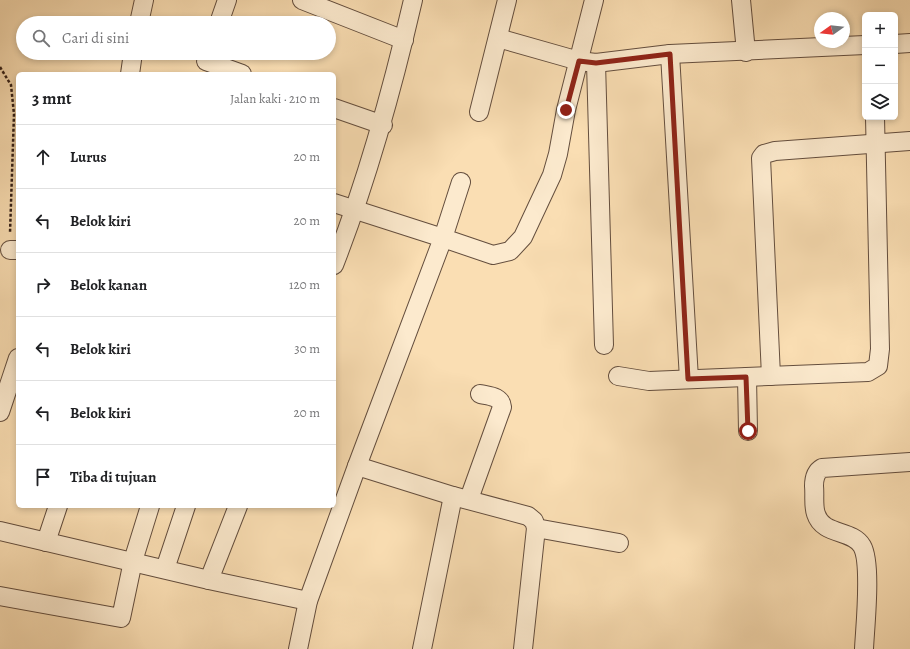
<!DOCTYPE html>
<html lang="id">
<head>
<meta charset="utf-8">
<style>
  :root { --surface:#fff; --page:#f2f2f2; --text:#202124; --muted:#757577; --line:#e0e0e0 }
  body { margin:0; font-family:Alegreya,serif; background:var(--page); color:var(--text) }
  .controls { position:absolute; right:12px; top:12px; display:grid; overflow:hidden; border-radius:6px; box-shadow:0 2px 6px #0003 }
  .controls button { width:36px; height:36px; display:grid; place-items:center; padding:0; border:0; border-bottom:1px solid var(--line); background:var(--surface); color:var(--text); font:20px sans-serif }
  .compass { position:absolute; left:814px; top:12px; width:36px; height:36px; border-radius:50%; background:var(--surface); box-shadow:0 2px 6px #0003; rotate:255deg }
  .stop { position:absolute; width:12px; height:12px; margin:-9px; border:3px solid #8f2418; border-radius:50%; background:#fff }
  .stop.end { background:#8f2418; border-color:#fff; box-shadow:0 1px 4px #0008 }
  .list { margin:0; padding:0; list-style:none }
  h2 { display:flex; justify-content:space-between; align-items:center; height:52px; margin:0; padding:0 16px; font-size:17px }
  h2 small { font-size:13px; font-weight:400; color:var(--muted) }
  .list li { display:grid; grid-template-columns:26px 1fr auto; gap:12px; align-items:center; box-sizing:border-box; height:64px; padding:0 16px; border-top:1px solid var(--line) }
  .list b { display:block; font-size:15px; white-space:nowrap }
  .list em { font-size:13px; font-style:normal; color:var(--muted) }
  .icon { flex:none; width:22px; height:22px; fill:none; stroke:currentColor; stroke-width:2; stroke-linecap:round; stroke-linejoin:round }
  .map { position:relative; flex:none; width:910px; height:649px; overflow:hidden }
  .search { position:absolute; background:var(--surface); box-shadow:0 2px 6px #0003; left:16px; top:16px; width:320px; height:44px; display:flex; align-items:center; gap:10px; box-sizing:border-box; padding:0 14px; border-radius:22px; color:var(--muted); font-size:15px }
  .panel { position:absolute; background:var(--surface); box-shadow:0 2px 6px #0003; left:16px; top:72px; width:320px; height:436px; border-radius:6px }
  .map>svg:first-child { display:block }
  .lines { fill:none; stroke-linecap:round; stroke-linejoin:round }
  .minor-casing { stroke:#644e3e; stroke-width:20 }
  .path { stroke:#321e17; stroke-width:2.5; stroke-dasharray:3 2; stroke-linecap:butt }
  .minor { stroke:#fceace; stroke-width:18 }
  .route { stroke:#8f2418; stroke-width:5 }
</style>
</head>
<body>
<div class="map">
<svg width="910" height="649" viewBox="0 0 910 649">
  <rect width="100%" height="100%" fill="#fadeb3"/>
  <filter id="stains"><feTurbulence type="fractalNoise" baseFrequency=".005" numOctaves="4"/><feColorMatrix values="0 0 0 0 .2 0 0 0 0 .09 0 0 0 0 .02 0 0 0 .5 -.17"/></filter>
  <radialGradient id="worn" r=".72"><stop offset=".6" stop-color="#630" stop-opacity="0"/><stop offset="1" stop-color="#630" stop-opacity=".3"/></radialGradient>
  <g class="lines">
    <defs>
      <g id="minor">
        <polyline points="302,0 404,40"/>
        <polyline points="741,0 746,52"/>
        <polyline points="139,23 144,0"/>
        <polyline points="219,23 227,0"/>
        <polyline points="498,38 579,61 596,63 670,54 865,45"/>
        <polyline points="895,44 910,43"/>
        <polyline points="208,53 206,61 242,74"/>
        <polyline points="670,54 689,379"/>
        <polyline points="596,63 604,345"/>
        <polyline points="130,74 133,53"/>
        <polyline points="334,108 383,125"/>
        <polyline points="479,112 507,0"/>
        <polyline points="461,182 443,238 493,255 510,251 523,237 552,175 558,154 566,110 594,0"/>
        <polyline points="10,250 18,250"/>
        <path d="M334 265C368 178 392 91 413 0"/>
        <polyline points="618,376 649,381 868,372 878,366 880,349 875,117"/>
        <polyline points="771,376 761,158 764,154 775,151 910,141"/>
        <polyline points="747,377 748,431"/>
        <polyline points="0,412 18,358"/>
        <polyline points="357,466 453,496 528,516 534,521 536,528 523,649"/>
        <path d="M469 499 502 407C501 396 489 396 480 394"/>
        <polyline points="536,528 619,543"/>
        <polyline points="0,531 209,580 308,601"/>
        <polyline points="46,542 58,506"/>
        <polyline points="165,569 186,506"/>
        <polyline points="209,580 238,506"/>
        <polyline points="0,596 121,618 133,561 150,506"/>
        <polyline points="298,649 308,601 357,466 443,238 334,203"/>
        <polyline points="422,649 453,496"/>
        <path d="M864 649C865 627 872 563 862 546 852 529 823 536 816 514 813 506 815 495 814 486 814 479 815 472 822 468L910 462"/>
      </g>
    </defs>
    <use href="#minor" class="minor-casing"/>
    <polyline class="path" points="0,67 11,85 14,114 10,233"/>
    <use href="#minor" class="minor"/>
  </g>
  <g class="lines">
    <polyline class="route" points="566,110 579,61 596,63 670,54 688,379 746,377 748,431"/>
  </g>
  <rect width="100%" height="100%" filter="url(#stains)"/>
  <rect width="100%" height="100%" fill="url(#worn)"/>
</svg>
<div class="controls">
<button>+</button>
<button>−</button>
<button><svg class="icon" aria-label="layers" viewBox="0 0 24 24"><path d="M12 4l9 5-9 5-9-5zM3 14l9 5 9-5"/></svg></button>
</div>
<svg class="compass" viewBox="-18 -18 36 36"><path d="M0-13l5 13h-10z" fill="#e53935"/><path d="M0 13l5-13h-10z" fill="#757577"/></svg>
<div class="stop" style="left:748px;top:431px"></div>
<div class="stop end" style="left:566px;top:110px"></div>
<div class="search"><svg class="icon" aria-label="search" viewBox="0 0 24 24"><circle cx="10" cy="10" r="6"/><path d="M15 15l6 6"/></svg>Cari di sini</div>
<section class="panel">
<h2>3 mnt<small>Jalan kaki · 210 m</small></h2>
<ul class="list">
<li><svg class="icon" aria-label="ahead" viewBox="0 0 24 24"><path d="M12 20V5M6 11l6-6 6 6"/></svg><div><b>Lurus</b></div><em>20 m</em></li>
<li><svg class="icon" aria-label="left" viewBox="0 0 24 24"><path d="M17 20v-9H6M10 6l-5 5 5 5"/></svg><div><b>Belok kiri</b></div><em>20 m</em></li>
<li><svg class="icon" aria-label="right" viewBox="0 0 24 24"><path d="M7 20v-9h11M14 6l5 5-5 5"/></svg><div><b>Belok kanan</b></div><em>120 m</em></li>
<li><svg class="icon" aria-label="left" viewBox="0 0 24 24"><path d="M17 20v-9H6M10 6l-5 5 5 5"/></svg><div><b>Belok kiri</b></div><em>30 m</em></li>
<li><svg class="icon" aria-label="left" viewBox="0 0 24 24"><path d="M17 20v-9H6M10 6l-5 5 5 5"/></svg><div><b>Belok kiri</b></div><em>20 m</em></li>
<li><svg class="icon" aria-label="arrive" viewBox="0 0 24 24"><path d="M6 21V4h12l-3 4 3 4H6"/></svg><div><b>Tiba di tujuan</b></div></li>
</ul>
</section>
</div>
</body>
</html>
